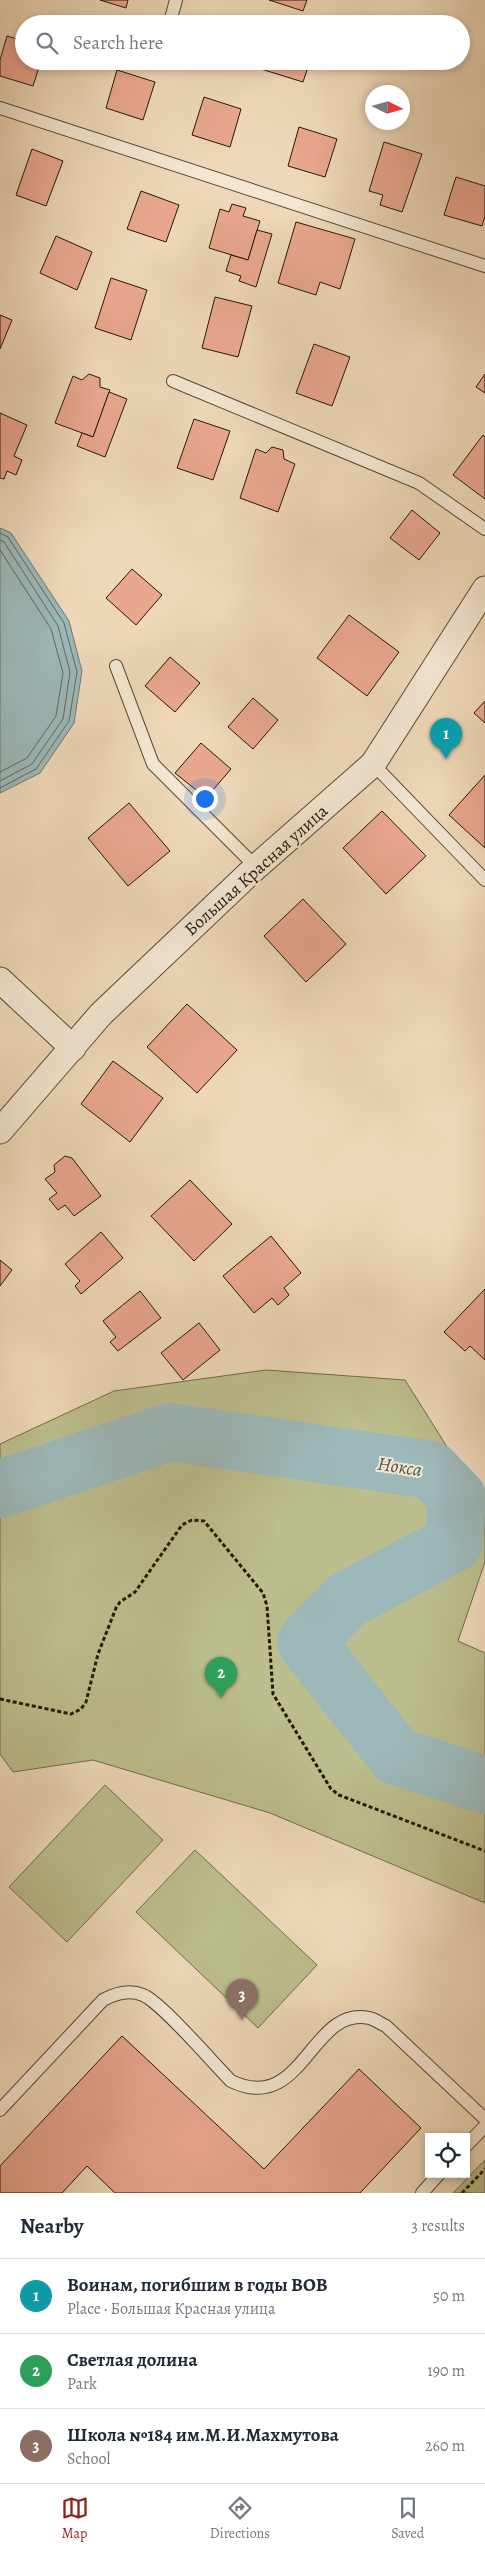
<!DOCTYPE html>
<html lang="en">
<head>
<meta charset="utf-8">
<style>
  :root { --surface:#fff; --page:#f2f2f3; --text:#1f2937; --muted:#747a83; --line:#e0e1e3; --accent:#8f2418 }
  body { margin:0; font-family:Alegreya,serif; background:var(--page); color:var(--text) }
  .controls { position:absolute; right:15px; bottom:15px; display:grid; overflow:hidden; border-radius:0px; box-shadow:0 2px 8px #0003 }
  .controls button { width:45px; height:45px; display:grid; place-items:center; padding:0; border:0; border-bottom:1px solid var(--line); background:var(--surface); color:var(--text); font:25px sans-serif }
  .compass { position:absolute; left:365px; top:85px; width:45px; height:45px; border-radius:50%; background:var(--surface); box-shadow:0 2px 8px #0003; rotate:95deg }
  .you { position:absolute; left:204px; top:798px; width:18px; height:18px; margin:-12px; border:4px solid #fff; border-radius:50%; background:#1a73e8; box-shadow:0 0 0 8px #1a73e833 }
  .badge { display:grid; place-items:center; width:32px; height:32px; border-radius:50%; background:var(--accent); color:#fff; font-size:16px; font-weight:700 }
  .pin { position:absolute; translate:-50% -41px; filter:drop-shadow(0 1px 2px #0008) }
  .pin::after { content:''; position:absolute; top:26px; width:18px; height:15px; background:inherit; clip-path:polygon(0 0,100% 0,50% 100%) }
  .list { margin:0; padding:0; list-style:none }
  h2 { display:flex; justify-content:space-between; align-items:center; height:65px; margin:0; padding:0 20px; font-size:21px }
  h2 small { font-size:16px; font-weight:400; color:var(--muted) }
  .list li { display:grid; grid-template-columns:32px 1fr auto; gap:15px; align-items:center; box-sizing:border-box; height:75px; padding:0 20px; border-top:1px solid var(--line) }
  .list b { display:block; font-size:19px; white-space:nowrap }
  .list p { margin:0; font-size:16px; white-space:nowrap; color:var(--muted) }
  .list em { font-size:16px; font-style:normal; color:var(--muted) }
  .icon { flex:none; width:28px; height:28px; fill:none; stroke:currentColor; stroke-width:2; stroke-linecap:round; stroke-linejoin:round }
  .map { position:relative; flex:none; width:485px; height:2193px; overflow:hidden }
  .search { position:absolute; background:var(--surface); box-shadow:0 2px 8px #0003; left:15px; right:15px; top:15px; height:55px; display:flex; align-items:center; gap:12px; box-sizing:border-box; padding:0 18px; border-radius:28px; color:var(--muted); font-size:19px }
  .sheet { height:290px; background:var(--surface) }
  nav { display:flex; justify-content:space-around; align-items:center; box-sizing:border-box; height:70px; border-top:1px solid var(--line); background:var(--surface); font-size:14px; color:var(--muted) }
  nav a { display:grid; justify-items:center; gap:2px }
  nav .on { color:var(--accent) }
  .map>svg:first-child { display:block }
  .green { fill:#bcbe8d; stroke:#706b4a }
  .water { fill:#9db8b9; stroke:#6d7872 }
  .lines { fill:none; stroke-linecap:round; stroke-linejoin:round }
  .shore { stroke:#606860; stroke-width:1 }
  .river { stroke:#9db8b9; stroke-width:58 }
  .building { fill:#e9a78f; stroke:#241807 }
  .service-casing { stroke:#564834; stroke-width:14 }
  .minor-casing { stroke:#564834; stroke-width:27 }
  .path { stroke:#241807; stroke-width:3; stroke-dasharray:4 2.5; stroke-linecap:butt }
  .service { stroke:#f4e6d2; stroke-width:12 }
  .minor { stroke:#f4e6d2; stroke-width:25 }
  .labels { text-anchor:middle; stroke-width:4; stroke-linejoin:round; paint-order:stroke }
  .street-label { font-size:18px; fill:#241807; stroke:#f4e6d2 }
  .water-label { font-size:19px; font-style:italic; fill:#4e5045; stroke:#f4e6d2 }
</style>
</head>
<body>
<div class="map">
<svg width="485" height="2193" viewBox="0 0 485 2193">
  <rect width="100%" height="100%" fill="#eed8b9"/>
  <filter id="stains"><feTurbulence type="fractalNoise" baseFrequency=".004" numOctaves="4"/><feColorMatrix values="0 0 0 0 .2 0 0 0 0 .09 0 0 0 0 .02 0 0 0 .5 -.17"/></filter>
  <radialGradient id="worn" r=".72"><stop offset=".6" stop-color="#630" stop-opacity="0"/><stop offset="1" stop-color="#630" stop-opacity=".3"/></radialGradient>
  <g class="green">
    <polygon points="266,1370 405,1380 485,1507 485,1562 458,1641 485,1653 485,1903 270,1813 93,1760 13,1772 0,1754 0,1444 114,1391"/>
    <polygon points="105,1785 163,1840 67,1942 9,1887"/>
    <polygon points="195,1850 317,1965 258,2028 136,1912"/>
    <polygon points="485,2160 485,2193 453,2193"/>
  </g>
  <polygon class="water" points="0,528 11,533 69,621 82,671 74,723 40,773 0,793"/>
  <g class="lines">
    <g class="shore">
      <polyline points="0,533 8,537 64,623 77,672 69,721 36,769 0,788"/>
      <polyline points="0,540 4,542 58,626 70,672 63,719 32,764 0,781"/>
      <polyline points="0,550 51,629 63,673 56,716 27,758 0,772"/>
    </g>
    <polyline class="river" points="0,1489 170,1432 431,1470 457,1497 454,1543 347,1600 306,1642 396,1756 485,1785"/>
  </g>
  <g class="building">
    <polygon points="100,0 128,0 126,8"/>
    <polygon points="269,0 307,0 303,11"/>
    <polygon points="7,36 24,41 24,61 41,61 33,86 0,76 0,60"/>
    <polygon points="235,61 310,61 303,82"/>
    <polygon points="117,70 155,82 143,120 106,108"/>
    <polygon points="204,97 241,109 230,147 192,135"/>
    <polygon points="299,127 337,139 325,177 288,166"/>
    <polygon points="384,142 422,154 402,212 380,205 383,195 369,191"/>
    <polygon points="32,149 63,161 46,206 16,195"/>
    <polygon points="456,177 485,186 485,216 482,226 444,215"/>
    <polygon points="141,191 179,205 166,242 127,229"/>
    <polygon points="232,204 246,208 243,216 260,221 248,260 209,248 220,209 229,212"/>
    <polygon points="296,222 355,239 340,289 320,282 316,295 278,283"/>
    <polygon points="257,230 272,234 256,287 239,281 241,276 226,271 231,255 248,260"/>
    <polygon points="56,236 92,252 77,290 40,273"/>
    <polygon points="111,278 147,290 131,340 95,328"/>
    <polygon points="215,297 252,306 238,357 202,348"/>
    <polygon points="0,315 12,320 0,349"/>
    <polygon points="314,344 350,357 332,406 296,393"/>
    <polygon points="89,374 100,378 100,387 110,390 93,437 55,423 73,376 82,380"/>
    <polygon points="485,374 485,393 476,387"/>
    <polygon points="109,392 127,399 105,457 77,446 82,433 93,437"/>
    <polygon points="0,413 27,425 14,456 22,460 16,475 7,471 4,479 0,478"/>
    <polygon points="194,419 230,431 213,480 177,468"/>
    <polygon points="483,435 485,437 485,499 453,475"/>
    <polygon points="272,447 283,450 284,459 295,464 278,512 240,498 256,449 266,453"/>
    <polygon points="412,510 440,533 419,560 390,538"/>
    <polygon points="132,569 162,595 136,625 106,598"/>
    <polygon points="349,615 399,652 367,696 317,658"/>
    <polygon points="170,657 200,683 175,712 145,686"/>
    <polygon points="253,698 278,720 253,749 228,727"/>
    <polygon points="485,701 485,723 474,713"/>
    <polygon points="201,743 231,769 206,798 175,773"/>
    <polygon points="485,775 485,848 449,815"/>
    <polygon points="129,803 170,851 128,886 88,838"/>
    <polygon points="382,811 426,856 386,894 343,848"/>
    <polygon points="303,899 346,944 306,982 264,936"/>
    <polygon points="187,1004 237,1050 197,1093 147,1047"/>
    <polygon points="113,1061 163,1098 130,1142 81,1104"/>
    <polygon points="65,1156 72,1158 101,1196 74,1216 65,1205 58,1210 49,1199 57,1193 45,1179 55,1172 54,1165"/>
    <polygon points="190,1180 232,1224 194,1261 151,1216"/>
    <polygon points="101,1232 123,1258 81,1294 75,1286 80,1281 65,1264"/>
    <polygon points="271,1236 301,1273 284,1288 289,1295 278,1305 272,1298 254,1313 223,1276"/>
    <polygon points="0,1260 12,1270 0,1286"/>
    <polygon points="485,1289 485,1360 470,1346 465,1351 444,1332"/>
    <polygon points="140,1291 161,1318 118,1351 110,1342 116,1337 103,1321"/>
    <polygon points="199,1323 220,1350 183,1380 161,1353"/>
    <polygon points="122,2036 264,2169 359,2069 421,2128 360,2193 115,2193 87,2166 62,2193 0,2193 0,2166"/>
  </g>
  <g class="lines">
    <defs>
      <g id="service">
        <polyline points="170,22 176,0"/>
        <polyline points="0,108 485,266"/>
        <polyline points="173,381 419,483 485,529"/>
        <polyline points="116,666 153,764 256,867"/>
        <polyline points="373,764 485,880"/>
        <path d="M0 2110 103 2000C116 1993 129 1989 143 1995 162 2003 213 2063 231 2081 303 2116 311 2005 369 2018 375 2019 381 2024 386 2026L485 2119"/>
        <polyline points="466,2146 485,2126"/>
        <polyline points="422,2193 439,2174"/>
      </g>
      <g id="minor">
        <polyline points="0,980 73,1048"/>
        <polyline points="0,1131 101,1014 256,867 373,764 485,589"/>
      </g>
    </defs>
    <use href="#service" class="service-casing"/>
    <use href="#minor" class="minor-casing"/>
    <g class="path">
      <polyline points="0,1699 71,1714 81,1709 86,1702 98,1654 116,1608 120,1602 135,1592 182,1525 192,1520 204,1521 263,1593 267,1606 273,1694 331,1789 339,1795 485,1851"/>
      <polyline points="462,2193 485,2169"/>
    </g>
    <use href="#service" class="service"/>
    <use href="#minor" class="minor"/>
  </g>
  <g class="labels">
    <g class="street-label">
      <text transform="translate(256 870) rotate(-42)" y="6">Большая Красная улица</text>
    </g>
    <g class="water-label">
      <text transform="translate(400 1466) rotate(9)" y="7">Нокса</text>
    </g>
  </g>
  <rect width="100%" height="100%" filter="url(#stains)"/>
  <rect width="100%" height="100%" fill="url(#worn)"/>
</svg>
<div class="controls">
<button><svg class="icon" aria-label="locate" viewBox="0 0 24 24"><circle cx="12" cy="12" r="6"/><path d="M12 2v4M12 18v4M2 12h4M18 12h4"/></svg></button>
</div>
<svg class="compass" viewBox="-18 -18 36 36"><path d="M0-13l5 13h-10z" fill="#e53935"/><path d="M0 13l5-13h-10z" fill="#747a83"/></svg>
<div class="you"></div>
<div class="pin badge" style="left:446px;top:759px;background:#0f9aa8">1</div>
<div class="pin badge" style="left:221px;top:1698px;background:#2e9e5b">2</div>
<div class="pin badge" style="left:242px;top:2020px;background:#8d6e63">3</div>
<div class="search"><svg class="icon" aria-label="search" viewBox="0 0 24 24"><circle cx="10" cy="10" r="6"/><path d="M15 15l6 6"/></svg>Search here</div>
</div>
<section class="sheet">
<h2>Nearby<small>3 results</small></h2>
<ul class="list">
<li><span class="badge" style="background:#0f9aa8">1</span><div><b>Воинам, погибшим в годы ВОВ</b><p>Place · Большая Красная улица</p></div><em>50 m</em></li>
<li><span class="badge" style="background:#2e9e5b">2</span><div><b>Светлая долина</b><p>Park</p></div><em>190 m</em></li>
<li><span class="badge" style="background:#8d6e63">3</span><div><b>Школа №184 им.М.И.Махмутова</b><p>School</p></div><em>260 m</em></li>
</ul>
</section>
<nav>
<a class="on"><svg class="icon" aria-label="map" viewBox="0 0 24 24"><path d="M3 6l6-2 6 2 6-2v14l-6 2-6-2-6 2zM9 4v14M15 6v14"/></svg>Map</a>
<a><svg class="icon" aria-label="directions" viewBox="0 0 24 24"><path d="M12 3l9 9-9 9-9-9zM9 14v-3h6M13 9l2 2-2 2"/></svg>Directions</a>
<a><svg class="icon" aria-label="saved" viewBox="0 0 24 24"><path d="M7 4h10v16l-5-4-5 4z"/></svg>Saved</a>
</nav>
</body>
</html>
